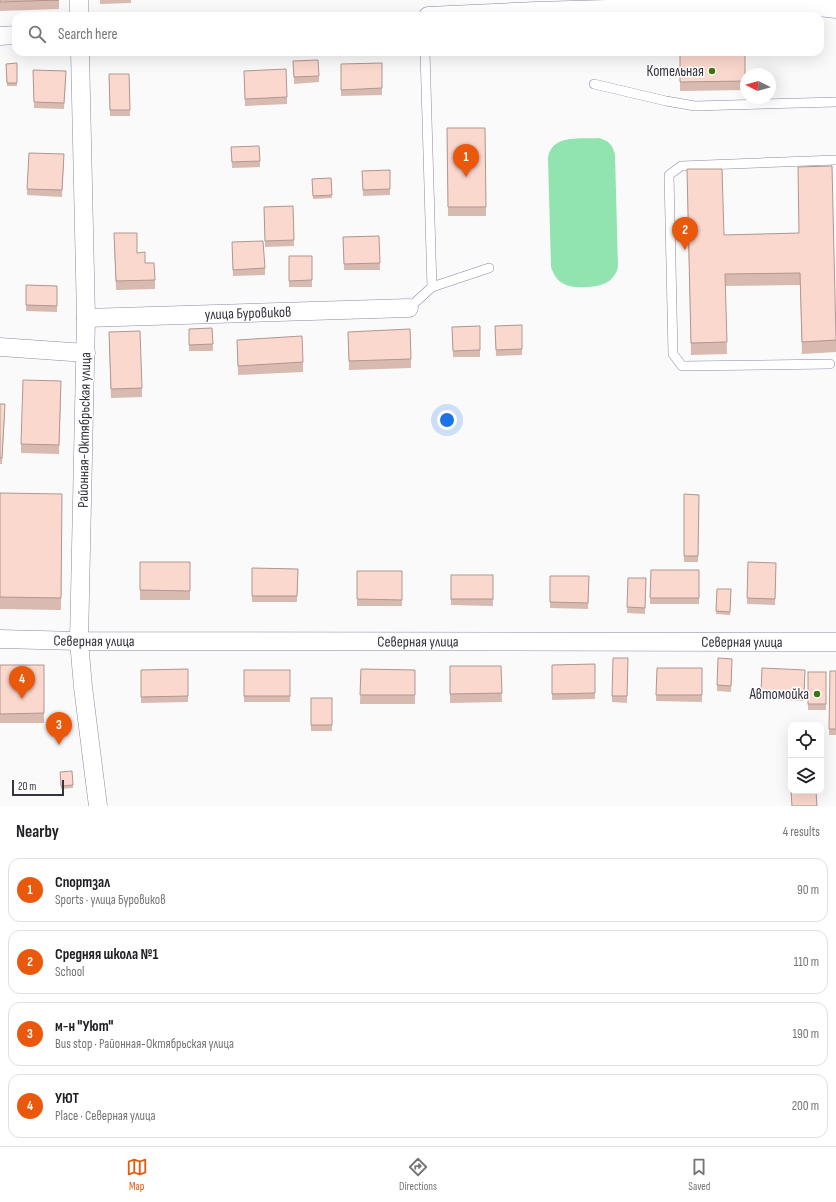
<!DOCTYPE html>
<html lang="en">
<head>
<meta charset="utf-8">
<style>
  :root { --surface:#fff; --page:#f2f2f2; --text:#202124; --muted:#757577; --line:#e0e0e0; --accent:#ea580c }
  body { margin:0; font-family:"Sofia Sans Condensed",sans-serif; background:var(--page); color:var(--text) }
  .controls { position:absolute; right:12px; bottom:12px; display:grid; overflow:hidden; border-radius:8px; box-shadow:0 4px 16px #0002 }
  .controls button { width:36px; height:36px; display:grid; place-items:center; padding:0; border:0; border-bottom:1px solid var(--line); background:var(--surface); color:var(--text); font:20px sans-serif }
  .compass { position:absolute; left:740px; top:68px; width:36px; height:36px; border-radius:50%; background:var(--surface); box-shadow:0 4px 16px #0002; rotate:276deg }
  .scale { position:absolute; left:12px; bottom:10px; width:52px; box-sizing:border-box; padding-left:4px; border:2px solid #35333f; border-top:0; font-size:11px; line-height:14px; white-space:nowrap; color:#35333f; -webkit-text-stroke:3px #fff; paint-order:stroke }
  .you { position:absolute; left:447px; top:420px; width:14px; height:14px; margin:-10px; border:3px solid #fff; border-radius:50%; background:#1a73e8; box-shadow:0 0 0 6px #1a73e833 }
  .badge { display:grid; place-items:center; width:26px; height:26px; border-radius:50%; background:var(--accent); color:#fff; font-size:13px; font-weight:700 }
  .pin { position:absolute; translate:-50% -33px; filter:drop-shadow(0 1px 2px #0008) }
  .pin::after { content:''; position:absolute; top:21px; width:14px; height:12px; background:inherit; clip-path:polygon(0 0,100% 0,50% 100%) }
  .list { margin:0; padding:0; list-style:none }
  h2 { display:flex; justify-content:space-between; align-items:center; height:52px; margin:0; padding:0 16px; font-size:17px }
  h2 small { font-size:13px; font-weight:400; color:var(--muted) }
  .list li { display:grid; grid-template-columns:26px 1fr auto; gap:12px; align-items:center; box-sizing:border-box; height:64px; margin:0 8px 8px; padding:0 8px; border:1px solid var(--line); border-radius:12px }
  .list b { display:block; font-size:15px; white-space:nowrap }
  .list p { margin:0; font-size:13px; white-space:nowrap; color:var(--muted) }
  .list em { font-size:13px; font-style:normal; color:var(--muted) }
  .icon { flex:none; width:22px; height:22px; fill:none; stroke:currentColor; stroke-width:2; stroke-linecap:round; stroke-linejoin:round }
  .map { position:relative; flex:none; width:836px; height:806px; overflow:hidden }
  .search { position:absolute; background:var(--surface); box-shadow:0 4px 16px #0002; left:12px; right:12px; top:12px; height:44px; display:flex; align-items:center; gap:10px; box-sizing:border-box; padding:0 14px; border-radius:12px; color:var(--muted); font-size:15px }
  .sheet { height:340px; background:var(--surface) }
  nav { display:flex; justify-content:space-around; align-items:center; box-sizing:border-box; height:56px; border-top:1px solid var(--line); background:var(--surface); font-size:11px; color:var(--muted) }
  nav a { display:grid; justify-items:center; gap:2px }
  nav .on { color:var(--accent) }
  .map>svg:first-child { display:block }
  .green { fill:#91e3b0 }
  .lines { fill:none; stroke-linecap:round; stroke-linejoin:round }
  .lane-casing { stroke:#8d89a5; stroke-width:10 }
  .street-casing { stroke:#8d89a5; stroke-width:19 }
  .lane { stroke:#fff; stroke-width:9 }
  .street { stroke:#fff; stroke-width:18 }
  .wall { fill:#d8bab0 }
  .building { fill:#fbd8cd; stroke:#b09790 }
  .poi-dot { fill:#3d780f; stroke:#fff; stroke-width:1.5 }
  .labels { text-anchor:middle; stroke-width:3; stroke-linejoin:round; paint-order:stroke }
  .poi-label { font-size:15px; fill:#35333f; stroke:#fff; text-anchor:end }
  .street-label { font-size:15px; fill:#35333f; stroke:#fff }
</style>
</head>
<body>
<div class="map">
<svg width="836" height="806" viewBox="0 0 836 806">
  <rect width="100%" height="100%" fill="#fafafa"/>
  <path class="green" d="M599 138C609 141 613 145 615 155L618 267C614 282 603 286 588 287 570 288 557 286 551 267L548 158C551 134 580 139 599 138Z"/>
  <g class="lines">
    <defs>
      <g id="lane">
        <polyline points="425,52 432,287 489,268"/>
        <polyline points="594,84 666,101 695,106 836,102"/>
        <polyline points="409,308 432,287"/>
        <polyline points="830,364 682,366 673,354 669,175 681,166 836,160"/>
      </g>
      <g id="street">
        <polyline points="79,0 79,16"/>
        <polyline points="428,16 536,11 677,7 801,5 836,9"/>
        <polyline points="0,36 16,35"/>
        <polyline points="80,52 86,318 79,641 83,687 98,806"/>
        <path id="s1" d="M86 318 409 308"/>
        <polyline points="0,347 86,353"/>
        <path id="s2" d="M0 639 79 641 836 642"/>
      </g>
    </defs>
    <use href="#lane" class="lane-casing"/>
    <use href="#street" class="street-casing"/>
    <use href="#lane" class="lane"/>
    <use href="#street" class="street"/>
  </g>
  <g class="wall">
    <polygon points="0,0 59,0 59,9 0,11"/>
    <polygon points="100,0 131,0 131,3 100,4"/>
    <polygon points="680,52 745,52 745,90 680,91"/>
    <polygon points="293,61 319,76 319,82 294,84"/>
    <polygon points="17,63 17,86 7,86 6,64"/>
    <polygon points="382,63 382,95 341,96 341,64"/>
    <polygon points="33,70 66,78 64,109 34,108"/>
    <polygon points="244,71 287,97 287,104 245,106"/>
    <polygon points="109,74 129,74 130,116 110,116"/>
    <polygon points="447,128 485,128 486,216 448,216"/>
    <polygon points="231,147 260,161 260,167 232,168"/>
    <polygon points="64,160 62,197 27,195 27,189"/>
    <polygon points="390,170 390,195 363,196 362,171"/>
    <polygon points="331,178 332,198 313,199 312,179"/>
    <polygon points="687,181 724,235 799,233 836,340 836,352 802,354 800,285 725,286 727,354 691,355"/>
    <polygon points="293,206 294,246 265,247 264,207"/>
    <polygon points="379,236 380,270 344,270 343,237"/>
    <polygon points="114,242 137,253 145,263 155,280 155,289 116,290"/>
    <polygon points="232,248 265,268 265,275 233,276"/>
    <rect x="289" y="256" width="23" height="31"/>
    <polygon points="26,285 57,286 57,312 26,311"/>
    <polygon points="522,325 522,355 496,356 495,326"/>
    <polygon points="480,326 480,357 453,357 452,327"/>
    <polygon points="212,328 213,351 189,351 189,329"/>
    <polygon points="348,332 411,359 411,368 349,370"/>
    <polygon points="237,340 303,362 303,372 238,375"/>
    <polygon points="109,341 142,388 142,397 111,398"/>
    <polygon points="61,390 59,454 21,453 21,444"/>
    <polygon points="0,404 5,411 2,464 0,464"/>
    <polygon points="62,494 61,610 0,609 0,517"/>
    <polygon points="684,494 699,495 698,562 684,562"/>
    <rect x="140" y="562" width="50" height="38"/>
    <polygon points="748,562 776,563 775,605 747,604"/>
    <polygon points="252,568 298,569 297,602 252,602"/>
    <polygon points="651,570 699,570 699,604 650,604"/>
    <rect x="357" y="571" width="45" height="35"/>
    <polygon points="451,575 493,575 493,606 451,605"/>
    <polygon points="550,576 589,576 588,609 550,608"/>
    <polygon points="628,578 646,578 645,614 627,613"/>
    <polygon points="717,589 731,589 730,615 716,614"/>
    <polygon points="628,658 627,703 612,702 612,696"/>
    <polygon points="595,664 595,699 552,700 552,665"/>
    <rect x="0" y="665" width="44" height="58"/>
    <polygon points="732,665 731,692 717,691 717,685"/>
    <polygon points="450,666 501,666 502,702 450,703"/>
    <polygon points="657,668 702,668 702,702 656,701"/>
    <polygon points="188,669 188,702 141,703 141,670"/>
    <polygon points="361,669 415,670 415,704 360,704"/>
    <rect x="244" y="670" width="46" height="32"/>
    <polygon points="830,671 836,671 836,735 829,735"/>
    <rect x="808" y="672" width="18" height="38"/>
    <polygon points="805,676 804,701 761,699 761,693"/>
    <rect x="311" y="698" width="21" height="33"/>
    <polygon points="791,753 791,791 816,791 817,806 792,806 789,763 789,754"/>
    <polygon points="60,772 73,785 73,788 61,789"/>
  </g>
  <g class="building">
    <polygon points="0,0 59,0 0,2"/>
    <polygon points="680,52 745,52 745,81 680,82"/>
    <polygon points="318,60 319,76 294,77 293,61"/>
    <polygon points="17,63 17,83 7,83 6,64"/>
    <polygon points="382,63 382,88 341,90 341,64"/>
    <polygon points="286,69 287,97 245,99 244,71"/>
    <polygon points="33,70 66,71 64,103 34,102"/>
    <polygon points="109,74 129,74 130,110 110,110"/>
    <polygon points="447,128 485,128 486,207 448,207"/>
    <polygon points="259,146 260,161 232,162 231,147"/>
    <polygon points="29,153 64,154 62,190 27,189"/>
    <polygon points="832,166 836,340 802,342 800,273 725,274 727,342 691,343 687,169 722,169 724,235 799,233 798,167"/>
    <polygon points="390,170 390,189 363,190 362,171"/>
    <polygon points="331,178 332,195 313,196 312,179"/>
    <polygon points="293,206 294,240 265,241 264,207"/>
    <polygon points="114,233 137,233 137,253 145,252 145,263 154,263 155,280 116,281"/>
    <polygon points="379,236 380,263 344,264 343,237"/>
    <polygon points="263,241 265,268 233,270 232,242"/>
    <polygon points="289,256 312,256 312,280 289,281"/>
    <polygon points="26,285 57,286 57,306 26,305"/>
    <polygon points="522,325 522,349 496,350 495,326"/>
    <polygon points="480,326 480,350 453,351 452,327"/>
    <polygon points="212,328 213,344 189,345 189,329"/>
    <polygon points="410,329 411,359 349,361 348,332"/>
    <polygon points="140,331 142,388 111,389 109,332"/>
    <polygon points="302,336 303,362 238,366 237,340"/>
    <polygon points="23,380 61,381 59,445 21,444"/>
    <polygon points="0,404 5,404 2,458 0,458"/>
    <polygon points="0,493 62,494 61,598 0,597"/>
    <polygon points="684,494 699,495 698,556 684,556"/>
    <polygon points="140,562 190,562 190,591 140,590"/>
    <polygon points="748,562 776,563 775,599 747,598"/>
    <polygon points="252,568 298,569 297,596 252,596"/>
    <polygon points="651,570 699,570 699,598 650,598"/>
    <polygon points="357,571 402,571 402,600 357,599"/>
    <rect x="451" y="575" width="42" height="24"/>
    <polygon points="550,576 589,576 588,603 550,602"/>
    <polygon points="628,578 646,578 645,608 627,607"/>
    <polygon points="717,589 731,589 730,612 716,611"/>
    <polygon points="613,658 628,658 627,696 612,696"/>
    <polygon points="718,658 732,659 731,686 717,685"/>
    <polygon points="595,664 595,693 552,694 552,665"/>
    <polygon points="0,665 44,665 44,713 0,714"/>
    <polygon points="450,666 501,666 502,693 450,694"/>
    <polygon points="657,668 702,668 702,695 656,695"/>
    <polygon points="762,668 805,670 804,694 761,693"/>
    <polygon points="188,669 188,696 141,697 141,670"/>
    <polygon points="361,669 415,670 415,695 360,695"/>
    <rect x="244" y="670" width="46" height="26"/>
    <polygon points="830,671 836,671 836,729 829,729"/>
    <rect x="808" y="672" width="18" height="32"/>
    <rect x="311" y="698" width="21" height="27"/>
    <polygon points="791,753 791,785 789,754"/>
    <polygon points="72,771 73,785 61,786 60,772"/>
    <polygon points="791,791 816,791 817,806 792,806"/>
  </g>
  <g class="poi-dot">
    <circle cx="712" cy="71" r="4"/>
    <circle cx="817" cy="694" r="4"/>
  </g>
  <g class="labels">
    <g class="poi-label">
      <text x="704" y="76">Котельная</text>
      <text x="809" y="699">Автомойка</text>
    </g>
    <g class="street-label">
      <text dy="5" stroke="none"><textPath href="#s1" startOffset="162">улица Буровиков</textPath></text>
      <text transform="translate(84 430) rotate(-89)" y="5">Районная-Октябрьская улица</text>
      <text dy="5" stroke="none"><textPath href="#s2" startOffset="94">Северная улица</textPath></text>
      <text dy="5" stroke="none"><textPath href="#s2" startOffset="418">Северная улица</textPath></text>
      <text dy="5" stroke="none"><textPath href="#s2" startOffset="742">Северная улица</textPath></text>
    </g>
  </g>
</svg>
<div class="controls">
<button><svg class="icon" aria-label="locate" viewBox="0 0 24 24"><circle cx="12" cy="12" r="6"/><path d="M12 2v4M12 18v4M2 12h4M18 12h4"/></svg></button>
<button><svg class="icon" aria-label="layers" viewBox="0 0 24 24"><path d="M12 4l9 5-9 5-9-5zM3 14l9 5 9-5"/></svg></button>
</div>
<svg class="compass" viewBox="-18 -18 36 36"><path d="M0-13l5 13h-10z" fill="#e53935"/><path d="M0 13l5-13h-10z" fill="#757577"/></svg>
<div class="scale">20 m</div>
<div class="you"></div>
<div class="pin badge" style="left:466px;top:177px">1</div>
<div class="pin badge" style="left:685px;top:250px">2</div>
<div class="pin badge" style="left:59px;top:745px">3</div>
<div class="pin badge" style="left:22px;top:699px">4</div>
<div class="search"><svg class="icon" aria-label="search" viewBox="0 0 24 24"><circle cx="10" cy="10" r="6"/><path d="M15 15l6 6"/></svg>Search here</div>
</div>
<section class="sheet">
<h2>Nearby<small>4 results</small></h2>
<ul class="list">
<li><span class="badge">1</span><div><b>Спортзал</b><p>Sports · улица Буровиков</p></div><em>90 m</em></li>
<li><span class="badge">2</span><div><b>Средняя школа №1</b><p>School</p></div><em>110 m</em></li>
<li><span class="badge">3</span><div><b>м-н &quot;Уют&quot;</b><p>Bus stop · Районная-Октябрьская улица</p></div><em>190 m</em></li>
<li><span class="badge">4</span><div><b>УЮТ</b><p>Place · Северная улица</p></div><em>200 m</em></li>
</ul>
</section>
<nav>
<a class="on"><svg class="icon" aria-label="map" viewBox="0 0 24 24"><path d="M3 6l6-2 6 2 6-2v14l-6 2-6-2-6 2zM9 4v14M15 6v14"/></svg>Map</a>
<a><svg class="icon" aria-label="directions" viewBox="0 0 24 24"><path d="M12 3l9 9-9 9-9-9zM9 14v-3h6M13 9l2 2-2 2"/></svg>Directions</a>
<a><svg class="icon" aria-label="saved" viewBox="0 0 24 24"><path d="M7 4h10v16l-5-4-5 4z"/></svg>Saved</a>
</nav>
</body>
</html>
